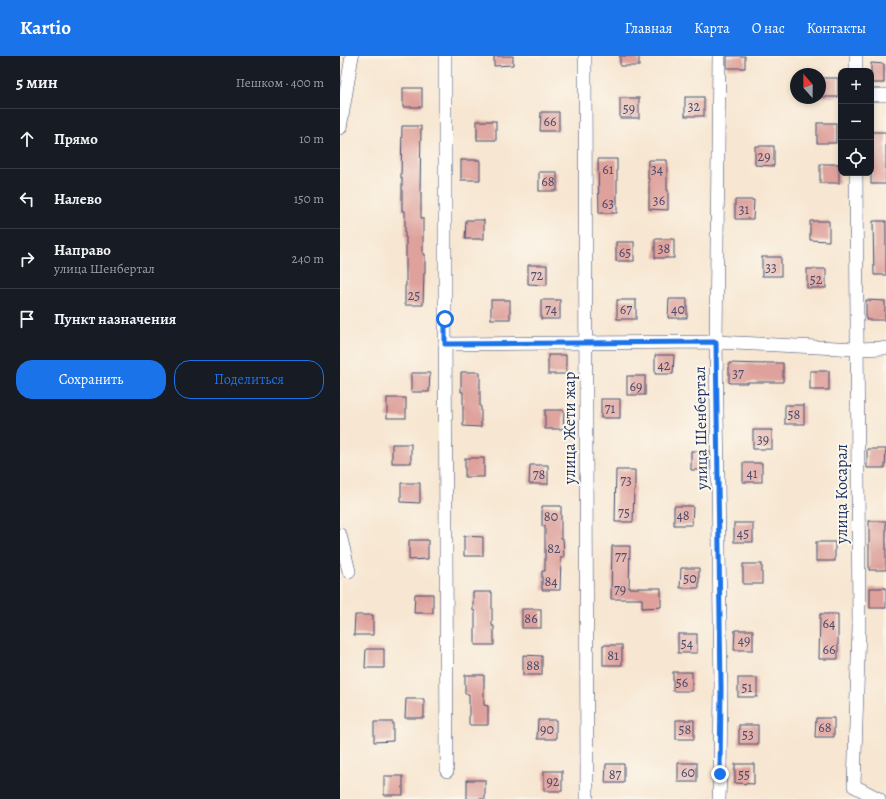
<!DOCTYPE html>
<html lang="ru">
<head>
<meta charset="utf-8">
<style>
  :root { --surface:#171b24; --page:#242831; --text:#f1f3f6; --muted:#9ea1a6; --line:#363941; --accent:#1a73e8 }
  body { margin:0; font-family:Alegreya,serif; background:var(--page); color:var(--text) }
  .controls { position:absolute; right:12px; top:12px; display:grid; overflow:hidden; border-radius:8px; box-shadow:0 2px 6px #0003 }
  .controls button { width:36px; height:36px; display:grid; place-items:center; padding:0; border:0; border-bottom:1px solid var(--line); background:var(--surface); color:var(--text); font:20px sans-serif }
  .compass { position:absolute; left:450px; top:12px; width:36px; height:36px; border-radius:50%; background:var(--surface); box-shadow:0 2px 6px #0003; rotate:339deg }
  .stop { position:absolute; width:12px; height:12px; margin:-9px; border:3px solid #1a73e8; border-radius:50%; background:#fff }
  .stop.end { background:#1a73e8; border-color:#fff; box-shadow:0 1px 4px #0008 }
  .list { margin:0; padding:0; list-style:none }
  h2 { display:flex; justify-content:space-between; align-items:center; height:52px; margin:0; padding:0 16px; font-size:17px }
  h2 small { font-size:13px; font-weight:400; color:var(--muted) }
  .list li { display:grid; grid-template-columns:26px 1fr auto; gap:12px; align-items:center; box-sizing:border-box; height:60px; padding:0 16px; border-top:1px solid var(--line) }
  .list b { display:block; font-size:15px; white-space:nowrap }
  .list p { margin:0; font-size:13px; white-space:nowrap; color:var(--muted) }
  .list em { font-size:13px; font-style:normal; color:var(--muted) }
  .actions { display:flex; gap:8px; padding:12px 16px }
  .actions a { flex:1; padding:9px 0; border:1px solid var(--accent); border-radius:16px; text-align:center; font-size:14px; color:var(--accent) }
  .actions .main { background:var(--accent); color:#fff }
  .icon { flex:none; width:22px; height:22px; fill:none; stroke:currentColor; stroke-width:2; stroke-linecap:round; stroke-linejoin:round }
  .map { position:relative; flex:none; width:546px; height:743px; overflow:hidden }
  header { display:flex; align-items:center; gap:24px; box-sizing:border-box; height:56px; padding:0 20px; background:var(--accent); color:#fff }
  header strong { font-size:19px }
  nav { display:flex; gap:22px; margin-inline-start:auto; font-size:14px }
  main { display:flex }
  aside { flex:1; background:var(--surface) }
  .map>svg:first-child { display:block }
  .building { fill:#dea19b }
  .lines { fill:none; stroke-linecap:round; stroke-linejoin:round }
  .street-casing { stroke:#3c4a6f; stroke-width:14 }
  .street { stroke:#fff; stroke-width:13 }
  .route { stroke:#1a73e8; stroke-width:5 }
  .labels { text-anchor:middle; stroke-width:4; stroke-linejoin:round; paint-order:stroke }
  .number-label { font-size:14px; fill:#4c4c6d }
  .street-label { font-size:16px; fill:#1b2f5e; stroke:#fbf7ec }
</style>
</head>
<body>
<header>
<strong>Kartio</strong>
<nav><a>Главная</a><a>Карта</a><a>О нас</a><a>Контакты</a></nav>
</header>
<main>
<aside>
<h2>5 мин<small>Пешком · 400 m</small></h2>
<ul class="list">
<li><svg class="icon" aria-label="ahead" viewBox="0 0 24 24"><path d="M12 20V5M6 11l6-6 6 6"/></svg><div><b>Прямо</b></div><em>10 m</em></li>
<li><svg class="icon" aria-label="left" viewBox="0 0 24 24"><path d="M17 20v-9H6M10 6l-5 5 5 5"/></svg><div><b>Налево</b></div><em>150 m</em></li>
<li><svg class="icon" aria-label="right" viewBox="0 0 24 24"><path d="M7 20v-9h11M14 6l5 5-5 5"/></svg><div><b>Направо</b><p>улица Шенбертал</p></div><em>240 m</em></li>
<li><svg class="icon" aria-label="arrive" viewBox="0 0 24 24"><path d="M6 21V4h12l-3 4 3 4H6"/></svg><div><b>Пункт назначения</b></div></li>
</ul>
<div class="actions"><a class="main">Сохранить</a><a>Поделиться</a></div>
</aside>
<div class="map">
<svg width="546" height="743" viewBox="0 0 546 743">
  <rect width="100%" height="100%" fill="#fbf7ec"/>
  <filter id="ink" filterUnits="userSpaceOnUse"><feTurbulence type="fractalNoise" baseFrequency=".025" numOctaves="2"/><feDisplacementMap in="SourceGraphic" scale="8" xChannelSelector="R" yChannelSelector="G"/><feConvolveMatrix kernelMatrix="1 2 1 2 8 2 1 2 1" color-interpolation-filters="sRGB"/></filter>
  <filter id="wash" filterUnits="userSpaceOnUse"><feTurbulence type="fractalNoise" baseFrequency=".012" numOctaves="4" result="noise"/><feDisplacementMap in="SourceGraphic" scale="16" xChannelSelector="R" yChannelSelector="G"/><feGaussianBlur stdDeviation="0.9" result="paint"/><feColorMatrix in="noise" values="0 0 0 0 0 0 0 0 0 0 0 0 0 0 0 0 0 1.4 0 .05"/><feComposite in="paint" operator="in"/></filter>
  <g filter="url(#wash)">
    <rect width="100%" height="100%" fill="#f7e6d1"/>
    <g id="blocks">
      <g class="building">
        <polygon points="154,0 173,0 173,9 154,10"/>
        <rect x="280" y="0" width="19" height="10"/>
        <rect x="387" y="0" width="18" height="12"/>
        <polygon points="531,7 544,8 544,27 531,27"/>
        <rect x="480" y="22" width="18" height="19"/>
        <rect x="63" y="32" width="19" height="19"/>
        <rect x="345" y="41" width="19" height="19"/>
        <rect x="280" y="42" width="19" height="20"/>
        <polygon points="201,56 219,56 219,75 200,75"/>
        <rect x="137" y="65" width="19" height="19"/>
        <rect x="477" y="67" width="19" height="20"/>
        <polygon points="62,70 81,70 80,136 81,136 81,162 83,162 83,198 85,198 85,217 84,217 83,249 65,249 65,230 66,230 66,181 65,181 65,155 62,155 62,122 61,122"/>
        <rect x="531" y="76" width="15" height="52"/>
        <polygon points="415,90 434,90 434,110 415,109"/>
        <polygon points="258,103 277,103 277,157 259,157"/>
        <rect x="121" y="104" width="19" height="20"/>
        <polygon points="308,104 327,104 327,134 328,134 328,154 309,153 309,123 308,123"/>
        <rect x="480" y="108" width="19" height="19"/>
        <rect x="199" y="116" width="18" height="19"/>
        <polygon points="395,144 414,144 413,163 395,163"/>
        <polygon points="126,164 144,164 144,183 125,183"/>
        <polygon points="470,165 489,165 489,185 470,184"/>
        <polygon points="533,165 546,165 546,219 534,219"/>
        <rect x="315" y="183" width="19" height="19"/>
        <rect x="276" y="186" width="18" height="19"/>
        <rect x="422" y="201" width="19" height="19"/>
        <polygon points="188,209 207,209 207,229 188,228"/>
        <rect x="467" y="213" width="19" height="19"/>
        <polygon points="329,243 347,243 347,262 328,262"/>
        <rect x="151" y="244" width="19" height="19"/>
        <rect x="201" y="244" width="19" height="19"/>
        <rect x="277" y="244" width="19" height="19"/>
        <polygon points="526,244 545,245 545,264 526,264"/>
        <rect x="208" y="299" width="18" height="19"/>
        <polygon points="315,299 334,299 333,318 315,318"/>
        <polygon points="389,307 425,308 425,307 443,307 443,326 407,326 407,327 389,327"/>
        <rect x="470" y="315" width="19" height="19"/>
        <polygon points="121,316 140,316 140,351 141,351 141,371 123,370 123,336 121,336"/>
        <polygon points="71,317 90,317 89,336 71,336"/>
        <rect x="287" y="320" width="18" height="19"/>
        <rect x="47" y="342" width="19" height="20"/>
        <rect x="261" y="343" width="19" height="19"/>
        <rect x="445" y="349" width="19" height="19"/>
        <polygon points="205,354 224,354 223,373 205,373"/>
        <rect x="413" y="374" width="19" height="19"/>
        <rect x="52" y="388" width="19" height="19"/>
        <polygon points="527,393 546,393 545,412 527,412"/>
        <polygon points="351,395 370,395 369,414 351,414"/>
        <rect x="125" y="402" width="19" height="19"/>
        <rect x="403" y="407" width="19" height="19"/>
        <polygon points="190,409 208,409 208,428 189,428"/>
        <polygon points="276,414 295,414 295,434 294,434 293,466 275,466"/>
        <polygon points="61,427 80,427 80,447 61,446"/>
        <polygon points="202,450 221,450 221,482 223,482 224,501 221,501 220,534 202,534 202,515 205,515 205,470 202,470"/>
        <polygon points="334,450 353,450 352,469 334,469"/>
        <rect x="529" y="465" width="17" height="49"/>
        <rect x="394" y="467" width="19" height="19"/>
        <polygon points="124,480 143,481 143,500 124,500"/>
        <polygon points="69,484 88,484 88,503 69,504"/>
        <rect x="476" y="486" width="19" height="19"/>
        <polygon points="272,490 290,490 289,532 321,532 321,551 302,552 302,543 271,543"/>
        <rect x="403" y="508" width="19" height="20"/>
        <polygon points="341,512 359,512 359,532 340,532"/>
        <rect x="530" y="532" width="16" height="20"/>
        <polygon points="133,536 152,536 152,570 154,570 154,589 135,589 135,555 133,555"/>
        <polygon points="75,538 93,538 93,557 74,557"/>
        <rect x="182" y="553" width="19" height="19"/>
        <polygon points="480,558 498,558 498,603 479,603"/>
        <polygon points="15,559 33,559 33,579 14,579"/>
        <polygon points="395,574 413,574 413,594 394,594"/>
        <rect x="338" y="578" width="19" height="19"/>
        <rect x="263" y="589" width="19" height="20"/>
        <polygon points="26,593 44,593 44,612 25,612"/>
        <polygon points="183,599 202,600 202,619 183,619"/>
        <rect x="333" y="616" width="19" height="19"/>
        <polygon points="125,619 144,619 144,649 148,650 148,669 129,669 129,638 125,638"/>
        <rect x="398" y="622" width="19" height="19"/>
        <polygon points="66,643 84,643 84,662 65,662"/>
        <polygon points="476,662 494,662 494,681 475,681"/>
        <polygon points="198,664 216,664 216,683 197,683"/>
        <rect x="336" y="664" width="18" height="19"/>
        <polygon points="34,666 53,666 53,685 34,686"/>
        <rect x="399" y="669" width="19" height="19"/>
        <rect x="338" y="707" width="19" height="19"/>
        <polygon points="266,708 284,708 284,727 265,727"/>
        <polygon points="395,708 414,708 414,728 395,727"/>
        <rect x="204" y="715" width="18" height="20"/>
        <rect x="44" y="720" width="19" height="19"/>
        <rect x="127" y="724" width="18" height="19"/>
      </g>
    </g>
  </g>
  <g filter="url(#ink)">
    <use href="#blocks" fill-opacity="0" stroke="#3c4a6f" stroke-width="1"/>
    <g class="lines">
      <defs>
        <g id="street">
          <polyline points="105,0 105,263 107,715"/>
          <polyline points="245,0 247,743"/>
          <polyline points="379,0 376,286 381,632 380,718 379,743"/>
          <polyline points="516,0 516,15"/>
          <polyline points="531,39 546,39"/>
          <polyline points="0,72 12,0"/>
          <polyline points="516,117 519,571 514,730 539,743"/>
          <polyline points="105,288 376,286 517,293 546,292"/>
          <polyline points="0,479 9,515"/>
        </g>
      </defs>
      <use href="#street" class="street-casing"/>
      <use href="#street" class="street"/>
    </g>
  </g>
  <g class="lines" filter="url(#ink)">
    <polyline class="route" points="105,263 105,288 376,286 381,632 380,718"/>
  </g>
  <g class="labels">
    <g class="number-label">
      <text x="354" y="55">32</text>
      <text x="289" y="57">59</text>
      <text x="210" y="70">66</text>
      <text x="424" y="105">29</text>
      <text x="268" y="118">61</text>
      <text x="317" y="118">34</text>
      <text x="208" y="130">68</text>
      <text x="319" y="149">36</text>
      <text x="268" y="152">63</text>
      <text x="404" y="158">31</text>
      <text x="324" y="197">38</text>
      <text x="285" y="201">65</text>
      <text x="431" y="216">33</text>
      <text x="197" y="224">72</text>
      <text x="476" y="228">52</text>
      <text x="74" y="244">25</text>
      <text x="211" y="258">74</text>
      <text x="286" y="258">67</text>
      <text x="338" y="258">40</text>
      <text x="324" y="314">42</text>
      <text x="398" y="322">37</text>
      <text x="296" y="335">69</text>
      <text x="270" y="357">71</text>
      <text x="454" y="363">58</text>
      <text x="423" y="388">39</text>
      <text x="412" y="422">41</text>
      <text x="199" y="423">78</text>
      <text x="286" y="429">73</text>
      <text x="284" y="461">75</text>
      <text x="343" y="464">48</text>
      <text x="211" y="465">80</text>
      <text x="403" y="482">45</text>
      <text x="214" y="497">82</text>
      <text x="281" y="505">77</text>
      <text x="350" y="527">50</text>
      <text x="211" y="530">84</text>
      <text x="280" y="538">79</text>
      <text x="191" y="567">86</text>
      <text x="489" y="572">64</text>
      <text x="404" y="589">49</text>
      <text x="347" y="592">54</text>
      <text x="489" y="598">66</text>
      <text x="273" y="604">81</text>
      <text x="193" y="614">88</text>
      <text x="342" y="631">56</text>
      <text x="407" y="636">51</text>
      <text x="485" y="676">68</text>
      <text x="207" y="678">90</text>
      <text x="345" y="678">58</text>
      <text x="408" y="683">53</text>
      <text x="348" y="721">60</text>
      <text x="275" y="723">87</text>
      <text x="404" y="723">55</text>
      <text x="213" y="730">92</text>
    </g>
    <g class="street-label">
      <text transform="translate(229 372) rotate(-90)" y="6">улица Жети жар</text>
      <text transform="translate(360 372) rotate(-91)" y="6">улица Шенбертал</text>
      <text transform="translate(501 438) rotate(-90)" y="6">улица Косарал</text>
    </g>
  </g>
</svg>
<div class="controls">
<button>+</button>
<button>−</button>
<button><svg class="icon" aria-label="locate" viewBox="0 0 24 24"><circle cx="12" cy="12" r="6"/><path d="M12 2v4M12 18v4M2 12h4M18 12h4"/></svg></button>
</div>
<svg class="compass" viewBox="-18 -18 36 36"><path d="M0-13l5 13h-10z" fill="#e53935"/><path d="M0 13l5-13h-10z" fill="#9ea1a6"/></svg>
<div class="stop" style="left:105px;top:263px"></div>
<div class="stop end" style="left:380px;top:718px"></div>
</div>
</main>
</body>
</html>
